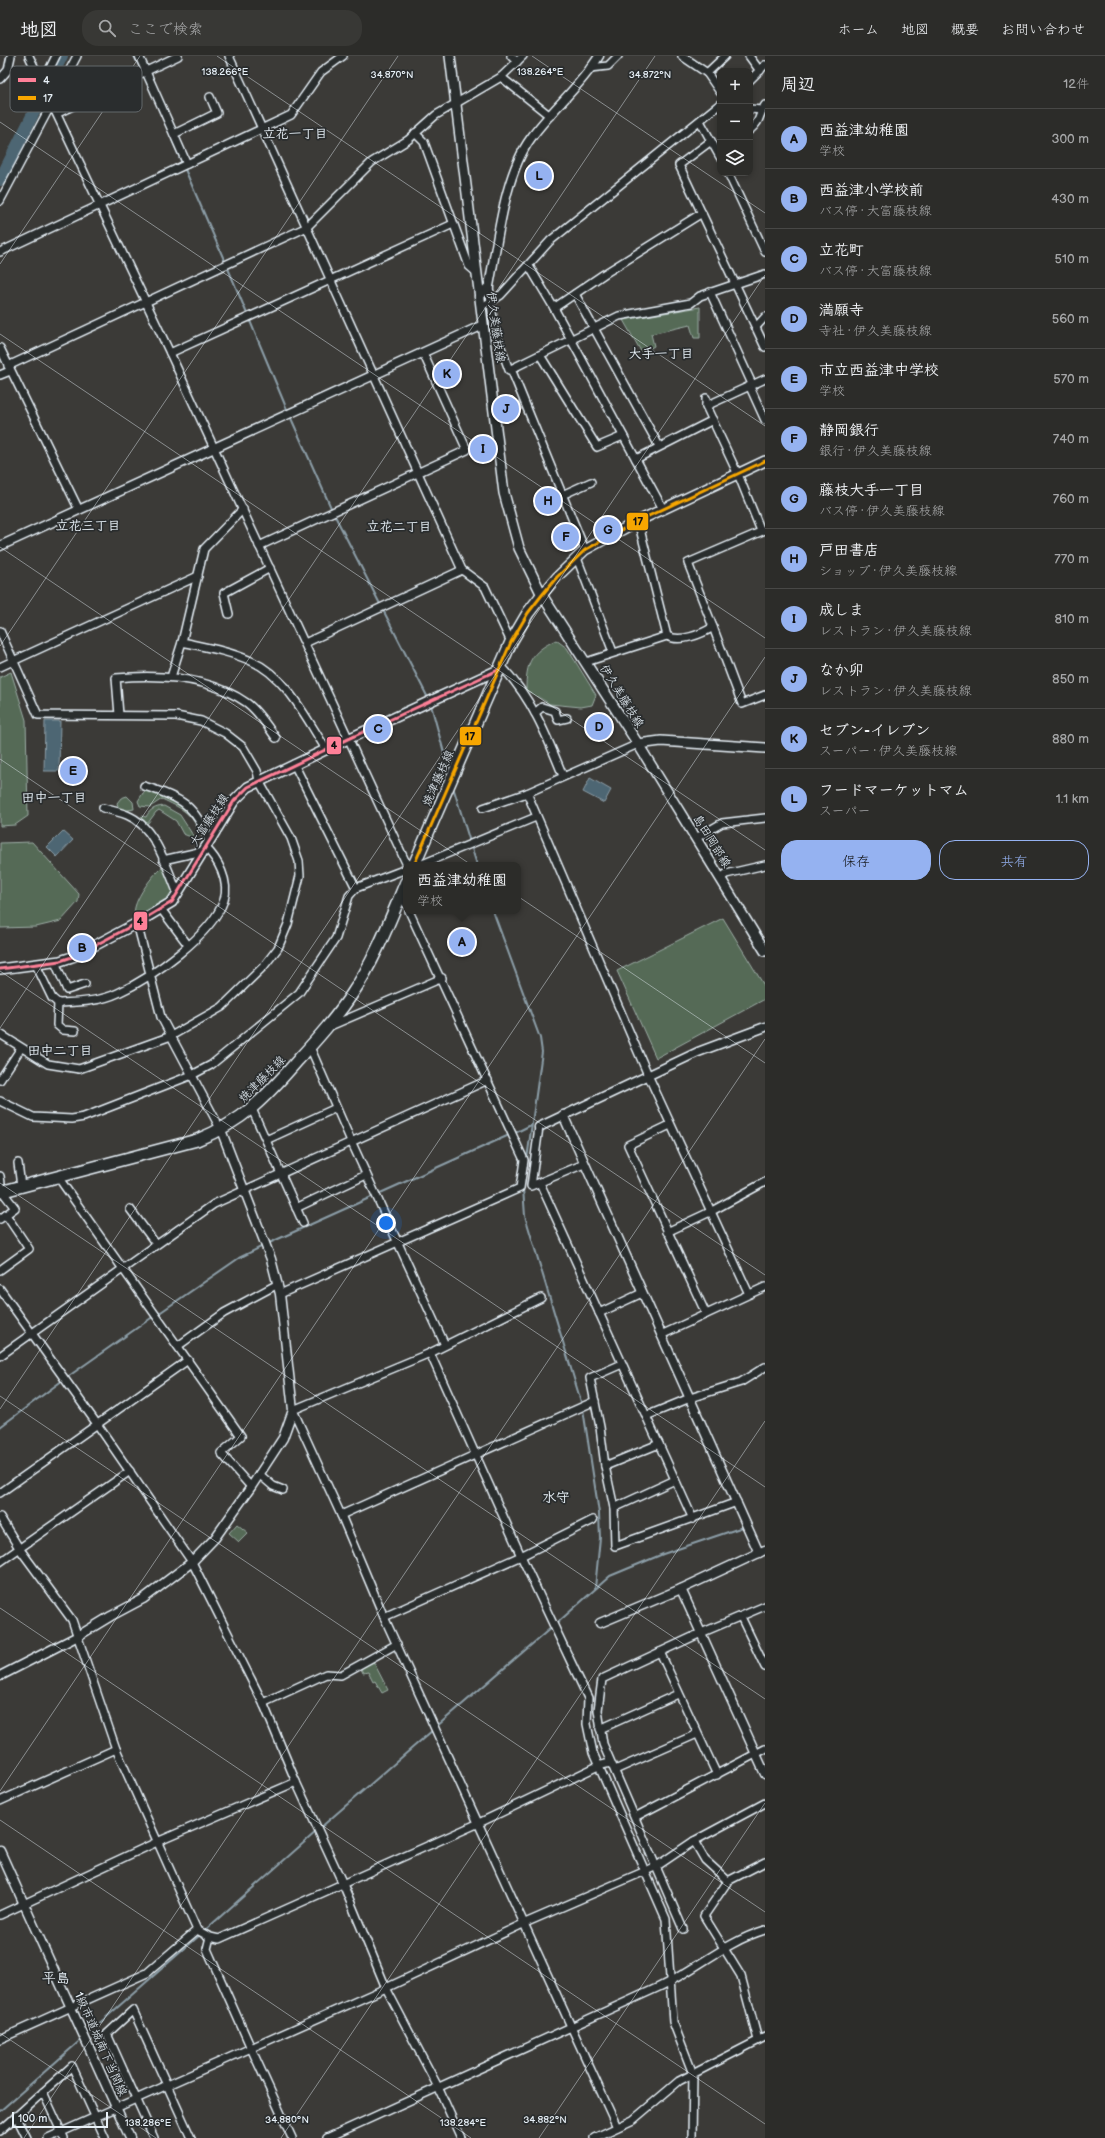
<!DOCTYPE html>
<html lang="ja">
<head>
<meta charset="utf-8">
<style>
  :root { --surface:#2c2c29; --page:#383835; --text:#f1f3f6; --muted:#a6a7a8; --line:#484846; --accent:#95b2f1 }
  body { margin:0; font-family:"Balsamiq Sans","Klee One",sans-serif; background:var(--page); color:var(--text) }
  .controls { position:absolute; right:12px; top:12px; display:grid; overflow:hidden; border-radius:8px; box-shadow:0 2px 6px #0003 }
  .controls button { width:36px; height:36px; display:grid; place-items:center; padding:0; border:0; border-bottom:1px solid var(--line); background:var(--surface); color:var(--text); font:20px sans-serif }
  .scale { position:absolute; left:12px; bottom:10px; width:96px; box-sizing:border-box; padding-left:4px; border:2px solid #e8f1f8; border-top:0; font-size:11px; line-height:14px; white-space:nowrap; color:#e8f1f8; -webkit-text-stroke:3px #2a2d2e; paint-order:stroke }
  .you { position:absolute; left:386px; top:1167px; width:14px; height:14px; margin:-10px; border:3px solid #fff; border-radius:50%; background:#1a73e8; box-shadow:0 0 0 6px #1a73e833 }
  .badge { display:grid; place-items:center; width:26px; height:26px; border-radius:50%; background:var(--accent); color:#111; font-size:13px; font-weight:700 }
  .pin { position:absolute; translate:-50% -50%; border:2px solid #fff; box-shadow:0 1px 4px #0006 }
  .popup { position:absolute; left:403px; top:806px; width:118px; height:52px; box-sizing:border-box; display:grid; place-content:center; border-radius:8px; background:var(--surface); filter:drop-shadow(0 1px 3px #0005); font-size:13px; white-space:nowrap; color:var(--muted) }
  .popup b { font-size:15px; color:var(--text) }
  .popup::after { content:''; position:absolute; left:50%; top:100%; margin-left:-8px; border:8px solid transparent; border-top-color:var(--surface) }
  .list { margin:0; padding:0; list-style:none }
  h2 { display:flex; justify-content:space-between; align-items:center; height:52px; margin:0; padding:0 16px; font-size:17px }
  h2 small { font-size:13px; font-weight:400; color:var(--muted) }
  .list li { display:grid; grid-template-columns:26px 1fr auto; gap:12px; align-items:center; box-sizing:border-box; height:60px; padding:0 16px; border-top:1px solid var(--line) }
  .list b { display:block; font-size:15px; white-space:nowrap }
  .list p { margin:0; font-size:13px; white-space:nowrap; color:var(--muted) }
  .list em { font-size:13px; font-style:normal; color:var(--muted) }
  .actions { display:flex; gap:8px; padding:12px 16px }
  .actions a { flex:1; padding:9px 0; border:1px solid var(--accent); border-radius:16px; text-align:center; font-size:14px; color:var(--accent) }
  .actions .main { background:var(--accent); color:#111 }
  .icon { flex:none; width:22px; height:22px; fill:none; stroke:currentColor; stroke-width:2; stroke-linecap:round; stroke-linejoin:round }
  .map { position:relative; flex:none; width:765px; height:2082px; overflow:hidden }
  header { display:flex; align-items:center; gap:24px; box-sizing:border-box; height:56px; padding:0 20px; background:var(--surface); border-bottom:1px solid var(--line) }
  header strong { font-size:19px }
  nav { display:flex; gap:22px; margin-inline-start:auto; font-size:14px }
  .search { width:280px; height:36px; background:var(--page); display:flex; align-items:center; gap:10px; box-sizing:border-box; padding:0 14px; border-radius:16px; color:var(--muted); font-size:15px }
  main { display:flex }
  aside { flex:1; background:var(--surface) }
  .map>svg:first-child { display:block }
  .green { fill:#546a56; stroke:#9eaea7 }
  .water { fill:#4e6673; stroke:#8c9ea8 }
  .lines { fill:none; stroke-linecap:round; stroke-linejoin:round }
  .stream { stroke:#8c9ea8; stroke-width:2 }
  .river { stroke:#4e6673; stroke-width:12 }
  .minor-casing { stroke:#e8f1f8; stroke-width:10 }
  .tertiary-casing { stroke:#e8f1f8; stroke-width:11 }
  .secondary-casing { stroke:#e8f1f8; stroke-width:12 }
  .primary-casing { stroke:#e8f1f8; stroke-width:14 }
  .minor { stroke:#2a2d2e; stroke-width:7 }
  .tertiary { stroke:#2a2d2e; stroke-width:8 }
  .secondary { stroke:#2a2d2e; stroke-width:9 }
  .primary { stroke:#2a2d2e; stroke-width:11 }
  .bus-1-casing { stroke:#2a2d2e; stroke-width:6 }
  .bus-2-casing { stroke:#2a2d2e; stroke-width:6 }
  .bus-1 { stroke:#ff8098; stroke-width:3 }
  .bus-2 { stroke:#f7a600; stroke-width:3 }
  .ticks { fill:none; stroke:#e8f1f8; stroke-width:1; stroke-opacity:0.45 }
  .labels { text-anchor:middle; stroke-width:3.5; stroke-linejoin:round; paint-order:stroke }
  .street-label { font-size:12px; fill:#e8f1f8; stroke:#2a2d2e }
  .neighbourhood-label { font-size:13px; font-weight:bold; fill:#e8f1f8; stroke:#2a2d2e }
  .quarter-label { font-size:14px; font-weight:bold; fill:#e8f1f8; stroke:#2a2d2e }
  .key { fill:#2a2d2e; stroke:#63686b; stroke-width:1 }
  .key-label { font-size:11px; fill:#e8f1f8 }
  .ticks-label { font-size:10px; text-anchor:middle; fill:#e8f1f8; stroke:#2a2d2e; stroke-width:3.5; stroke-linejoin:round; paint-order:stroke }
  .line-badge { stroke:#2a2d2e; stroke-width:1.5 }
  .pale-badge-label { font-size:11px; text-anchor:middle; font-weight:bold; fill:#111 }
</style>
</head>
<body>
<header>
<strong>地図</strong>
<div class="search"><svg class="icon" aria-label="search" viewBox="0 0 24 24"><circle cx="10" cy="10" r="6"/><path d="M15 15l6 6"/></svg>ここで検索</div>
<nav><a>ホーム</a><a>地図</a><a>概要</a><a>お問い合わせ</a></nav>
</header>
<main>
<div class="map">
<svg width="765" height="2082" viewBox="0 0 765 2082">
  <rect width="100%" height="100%" fill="#3b3a37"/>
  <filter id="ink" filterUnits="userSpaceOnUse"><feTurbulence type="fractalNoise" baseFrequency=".025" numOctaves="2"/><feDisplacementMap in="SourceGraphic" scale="8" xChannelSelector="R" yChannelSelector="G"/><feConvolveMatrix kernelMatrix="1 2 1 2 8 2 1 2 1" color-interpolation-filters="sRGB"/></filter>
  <g filter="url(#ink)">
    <g class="green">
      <polygon points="700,251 700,282 694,282 690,269 651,278 654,290 642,297 623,264"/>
      <path d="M556 584 567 592 596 639 592 649 581 651 550 648 526 634C526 606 531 596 556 584Z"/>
      <polygon points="11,616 26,664 28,760 15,769 0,770 0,621"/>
      <path d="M148 734 165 739 189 751 202 776 199 775C190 755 180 752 162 743L150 751 140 750 138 745 143 737Z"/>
      <polygon points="127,740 133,746 134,753 123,755 119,753 117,747 121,742"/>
      <path d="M164 750 180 759 196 784 193 785 191 781 183 778 176 765 159 754 156 756 148 767H143L139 763 142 760 146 761C150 753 155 751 164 750Z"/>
      <polygon points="32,786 79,838 78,846 61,865 36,871 0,872 0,787"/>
      <path d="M164 810 176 835 159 849 138 861 135 858C131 847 154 816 164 810Z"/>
      <polygon points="723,862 765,931 765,943 656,1002 617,915"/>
      <polygon points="237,1468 248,1477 239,1486 229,1477"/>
      <polygon points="372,1603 388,1634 382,1637 375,1625 373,1626 368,1616 363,1617 359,1609"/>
    </g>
    <g class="water">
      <polygon points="45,665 60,665 59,715 44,715"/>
      <polygon points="590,722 611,734 604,747 583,736"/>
      <polygon points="63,775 73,784 57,801 47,791"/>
    </g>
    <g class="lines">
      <g class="stream">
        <polyline points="134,0 142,16"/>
        <polyline points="172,84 182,107"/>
        <polyline points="184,111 225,206"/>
        <polyline points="227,210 288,356"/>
        <polyline points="290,360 332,454"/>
        <polyline points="334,458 427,640"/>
        <polyline points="431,649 449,715"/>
        <polyline points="454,734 477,809"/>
        <polyline points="493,855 540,982 542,996 527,1103"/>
        <polyline points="517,1076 531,1069"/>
        <polyline points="523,1132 525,1160 582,1349"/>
        <polyline points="267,1188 507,1080"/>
        <polyline points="158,1258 239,1202 263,1190"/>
        <polyline points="66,1322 154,1260"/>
        <polyline points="583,1353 599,1457 600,1482 595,1532"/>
        <polyline points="0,1371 63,1324"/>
        <polyline points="556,1568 610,1520 663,1498 743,1471"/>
        <polyline points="436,1671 552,1571"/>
        <polyline points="320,1772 433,1674"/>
        <polyline points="203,1876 317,1775"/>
        <polyline points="86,1979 200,1879"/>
        <polyline points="0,2055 83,1982"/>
      </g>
      <polyline class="river" points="0,124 62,0"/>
      <defs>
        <g id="minor">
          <polyline points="29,0 170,297 407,809"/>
          <polyline points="139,0 187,108"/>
          <polyline points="229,0 462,514 485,531 511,586"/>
          <polyline points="511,0 517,6"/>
          <polyline points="682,0 707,17 720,36"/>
          <polyline points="749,0 760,15"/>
          <polyline points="590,12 608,10 618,0"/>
          <polyline points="707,17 725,0"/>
          <polyline points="501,21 550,60"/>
          <polyline points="0,23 8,14 11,0"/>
          <polyline points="750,24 765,9"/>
          <polyline points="42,28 56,0"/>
          <polyline points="750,53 762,54"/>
          <polyline points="58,57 178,0"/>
          <polyline points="700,65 720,101"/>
          <path d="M750 74C762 64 758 59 765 49"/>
          <polyline points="415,77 424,86 469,210 476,216"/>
          <polyline points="174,78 217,57 210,41"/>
          <polyline points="711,85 679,109 765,291"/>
          <polyline points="728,117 765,196"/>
          <polyline points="0,145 77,0"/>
          <polyline points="0,196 291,59 321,16 343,0"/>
          <polyline points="529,210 554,252 663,453"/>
          <polyline points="489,230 494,272 509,314 619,260 691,247 700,240 765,218"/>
          <polyline points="710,236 752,328"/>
          <polyline points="575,238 659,390"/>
          <polyline points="487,248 501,239 550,185 720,48"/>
          <polyline points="554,252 604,218 702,157"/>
          <polyline points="756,271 765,261"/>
          <polyline points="0,292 79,454"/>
          <polyline points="170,297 453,168"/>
          <polyline points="540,299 597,391 623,380"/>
          <polyline points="8,310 307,171 372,106 408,84 436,59 501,21 523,0"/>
          <polyline points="511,313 585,494"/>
          <polyline points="0,319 10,315"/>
          <polyline points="750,331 765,364"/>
          <polyline points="706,342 706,350 740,423 761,475"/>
          <polyline points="706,350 765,323"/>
          <polyline points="636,403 713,364"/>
          <polyline points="562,439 591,426"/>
          <polyline points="638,465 667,580"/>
          <polyline points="259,490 467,394 423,297"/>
          <polyline points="577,502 613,596"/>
          <polyline points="229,558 224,537 270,512"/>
          <polyline points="713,571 742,648 765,639"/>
          <polyline points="0,575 38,659 176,660 201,665 225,677 243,691 257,715 259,725 291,782 299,805 300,820 288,868 278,892 264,910 222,951 171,980 79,1013 48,1008 0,978"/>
          <path d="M182 586C205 591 229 595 251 605 286 620 306 662 326 693"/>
          <polyline points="305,587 462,514"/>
          <path d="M586 606 667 580C680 587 702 578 713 571L688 507 765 474"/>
          <path d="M500 609C531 640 547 680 563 720"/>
          <polyline points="0,611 198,520"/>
          <polyline points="171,621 182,586 204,493 243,453"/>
          <polyline points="535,657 542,651 555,655 558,664 567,662"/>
          <path d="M119 659 116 622C159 618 210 621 247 647 259 656 268 671 276 682"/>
          <polyline points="294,708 356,832"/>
          <path d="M144 730C180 741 196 749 209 786"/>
          <polyline points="527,737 648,1019 749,1238"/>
          <path d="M103 752C111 754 119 756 127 759 155 770 167 812 178 838"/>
          <polyline points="483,752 527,737 638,688"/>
          <polyline points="696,782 722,767 765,762"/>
          <polyline points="163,804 203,795"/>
          <polyline points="420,809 536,761"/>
          <polyline points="721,822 726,818 765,809"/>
          <polyline points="401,838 406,848"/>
          <polyline points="161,853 188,889"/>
          <polyline points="137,867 161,961 221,1074"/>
          <polyline points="55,906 67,934 85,928"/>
          <path d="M36 909 52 942 58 947C78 946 99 946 118 937 151 922 212 879 224 844 230 826 218 803 205 791"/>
          <polyline points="58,947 57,969 63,974 75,975"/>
          <polyline points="328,971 442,922"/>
          <polyline points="310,991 351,1085 445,1289"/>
          <polyline points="0,1024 21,992"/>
          <polyline points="0,1045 33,1061 72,1063 84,1061 192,1019 211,1009 299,937 336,882 349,840 356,832 406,813"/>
          <polyline points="252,1053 303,1167"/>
          <polyline points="670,1069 628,1089 706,1258"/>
          <polyline points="539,1071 531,1130 584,1108"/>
          <polyline points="266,1084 336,1052"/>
          <polyline points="18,1107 21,1130"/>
          <polyline points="0,1120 2,1135 15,1152 0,1163"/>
          <polyline points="58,1121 241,1380 221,1397 251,1431"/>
          <polyline points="540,1127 693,1463"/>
          <polyline points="296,1152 366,1119"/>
          <polyline points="130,1153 156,1188"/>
          <polyline points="667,1176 710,1156 765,1126"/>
          <polyline points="0,1214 29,1193 6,1159"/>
          <polyline points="0,1233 97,1368 192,1506 264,1649 296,1726 343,1828 386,1932 438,2031 461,2082"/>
          <polyline points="280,1238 520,1132 524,1104 409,855"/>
          <polyline points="541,1242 430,1297 293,1354 341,1459 384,1561 617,2071"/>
          <polyline points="599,1257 642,1237"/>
          <polyline points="661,1279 765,1231"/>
          <polyline points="178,1290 224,1257 278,1228"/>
          <polyline points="430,1297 521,1500 588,1642 587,1668 593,1697 666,1863 673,1966 693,2018 692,2082"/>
          <polyline points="0,1300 214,1148 488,1024"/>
          <polyline points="646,1360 690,1342 741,1326 765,1311"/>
          <polyline points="659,1388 605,1410 614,1452 615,1490 737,1446"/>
          <polyline points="605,1410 600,1371 590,1322 622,1308"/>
          <polyline points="259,1418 273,1430 283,1434"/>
          <polyline points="0,1437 188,1304"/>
          <polyline points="614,1452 675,1424"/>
          <polyline points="341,1459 595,1345"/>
          <polyline points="0,1461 19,1492 72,1564 116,1693 197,1874 210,1881 219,1883 479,1767 598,1710 610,1707"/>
          <polyline points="0,1506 130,1415"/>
          <polyline points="384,1561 521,1500 593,1464"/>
          <polyline points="741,1561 765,1611"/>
          <polyline points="660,1596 717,1719"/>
          <polyline points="264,1649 265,1646 326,1618 341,1619 397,1588"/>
          <polyline points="600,1673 678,1638"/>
          <polyline points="615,1714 697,1678"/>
          <polyline points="0,1745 116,1693"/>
          <polyline points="635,1761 765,1693"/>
          <polyline points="694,1785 705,1804 728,1825"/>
          <polyline points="0,1859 157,1786 296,1726"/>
          <polyline points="683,1873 603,1688 598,1654 602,1623 701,1577 765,1550"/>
          <polyline points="210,1881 207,1893 251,1992 386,1932 525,1867 657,1810 694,1785 765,1747"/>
          <polyline points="0,1983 147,1917 197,1874"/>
          <polyline points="758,1984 741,1920 704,1860 728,1825 765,1806"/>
          <polyline points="43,2036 64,2082"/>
          <polyline points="16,2060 27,2082"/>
          <polyline points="0,2075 72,2010 105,2082"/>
          <polyline points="48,2082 251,1992 292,2082"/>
          <polyline points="154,2082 107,1978 133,1954 191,2082"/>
          <path d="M327 2082C437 2031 548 1982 659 1931 696 1914 725 1886 765 1874"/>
          <polyline points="594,2082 633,2064 679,2025 765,1981"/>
        </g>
        <g id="tertiary">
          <path d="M479 241 489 230C498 184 504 119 531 82 552 53 580 31 599 0"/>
          <polyline points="0,490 483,269"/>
          <polyline points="563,1059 759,1497"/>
          <polyline points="539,1071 698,996 765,971"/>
          <polyline points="681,1533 765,1718"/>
          <polyline points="600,1567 681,1533 765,1494"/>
          <polyline points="0,1620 78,1580 111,1560 143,1543 192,1506 215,1482 251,1431 283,1382 293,1354 280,1238 271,1203 221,1074"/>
          <polyline points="0,1795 130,2082"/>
        </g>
        <g id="secondary">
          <polyline points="450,0 504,437 519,492 542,539 638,688 765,895"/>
          <polyline points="542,539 557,521 585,494 638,465 765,405"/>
          <polyline points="638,688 661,685 765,692"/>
          <polyline points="0,913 60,905 75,900 137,867 172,846 234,745 248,731 348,683 498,614"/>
        </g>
        <g id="primary">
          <polyline points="414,809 511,586 528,557 542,539"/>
          <path d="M0 1136 197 1084C244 1065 266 1041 298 1004 317 983 336 962 352 938 375 904 390 864 406 826"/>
        </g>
      </defs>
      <use href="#minor" class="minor-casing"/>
      <use href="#tertiary" class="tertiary-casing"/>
      <use href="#secondary" class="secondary-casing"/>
      <use href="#primary" class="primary-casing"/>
      <use href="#minor" class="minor"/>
      <use href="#tertiary" class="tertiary"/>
      <use href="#secondary" class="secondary"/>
      <use href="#primary" class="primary"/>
      <defs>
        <polyline id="bus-1" points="0,913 60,905 75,900 137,867 172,846 234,745 248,731 348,683 498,614"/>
        <polyline id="bus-2" points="414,809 511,586 528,557 542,539 557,521 585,494 638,465 765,405"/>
      </defs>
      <use href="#bus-1" class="bus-1-casing"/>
      <use href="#bus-2" class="bus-2-casing"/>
      <use href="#bus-1" class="bus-1"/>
      <use href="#bus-2" class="bus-2"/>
    </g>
  </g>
  <path class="ticks" d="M217 0 765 370M532 0 765 157M0 66 765 582M0 208 140 0M0 278 765 794M0 491 765 1007M0 590 398 0M0 703 765 1219M0 915 765 1431M0 972 655 0M0 1127 765 1643M0 1340 765 1856M0 1353 765 219M0 1552 765 2068M0 1735 765 601M0 1764 471 2082M0 1977 156 2082M24 2082 765 983M281 2082 765 1365M539 2082 765 1747"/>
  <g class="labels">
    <g class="street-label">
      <text transform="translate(496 271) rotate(82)" y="4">伊久美藤枝線</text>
      <text transform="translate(622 640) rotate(58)" y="4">伊久美藤枝線</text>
      <text transform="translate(438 722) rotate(-66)" y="4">焼津藤枝線</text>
      <text transform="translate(209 764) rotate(-57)" y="4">大富藤枝線</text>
      <text transform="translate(712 785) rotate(58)" y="4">島田岡部線</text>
      <text transform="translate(262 1023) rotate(-45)" y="4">焼津藤枝線</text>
      <text transform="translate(101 1988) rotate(66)" y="4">1級市道城南下当間線</text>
    </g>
    <g class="neighbourhood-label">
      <text x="295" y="82">立花一丁目</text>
      <text x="661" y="302">大手一丁目</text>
      <text x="88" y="474">立花三丁目</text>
      <text x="399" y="475">立花二丁目</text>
      <text x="54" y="746">田中一丁目</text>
      <text x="60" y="999">田中二丁目</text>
    </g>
    <g class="quarter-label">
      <text x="556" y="1446">水守</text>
      <text x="56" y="1927">平島</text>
    </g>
  </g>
  <rect x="10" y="10" width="132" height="46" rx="6" class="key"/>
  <rect x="18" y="22" width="18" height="4" fill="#ff8098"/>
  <rect x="18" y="40" width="18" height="4" fill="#f7a600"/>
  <g class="key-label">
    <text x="43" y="28">4</text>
    <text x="43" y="46">17</text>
  </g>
  <g class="ticks-label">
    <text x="225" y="19">138.266°E</text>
    <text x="540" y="19">138.264°E</text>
    <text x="392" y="22">34.870°N</text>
    <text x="650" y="22">34.872°N</text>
    <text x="287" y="2067">34.880°N</text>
    <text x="545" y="2067">34.882°N</text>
    <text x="148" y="2070">138.286°E</text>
    <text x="463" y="2070">138.284°E</text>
  </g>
  <g class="line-badge">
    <rect x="626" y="456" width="23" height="19" rx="4" fill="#f7a600"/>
    <rect x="459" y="670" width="23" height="20" rx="4" fill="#f7a600"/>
    <rect x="326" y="680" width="16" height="19" rx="4" fill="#ff8098"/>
    <rect x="133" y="855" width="15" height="20" rx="4" fill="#ff8098"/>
  </g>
  <g class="pale-badge-label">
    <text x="638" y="469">17</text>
    <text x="470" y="684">17</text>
    <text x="334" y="693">4</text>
    <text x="140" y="869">4</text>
  </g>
</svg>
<div class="controls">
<button>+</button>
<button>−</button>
<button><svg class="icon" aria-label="layers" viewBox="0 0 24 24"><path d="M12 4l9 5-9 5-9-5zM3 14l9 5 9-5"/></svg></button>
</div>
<div class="scale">100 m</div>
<div class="you"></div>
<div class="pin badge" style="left:462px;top:886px">A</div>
<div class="popup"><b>西益津幼稚園</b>学校</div>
<div class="pin badge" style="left:82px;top:892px">B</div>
<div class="pin badge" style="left:378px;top:673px">C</div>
<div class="pin badge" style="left:599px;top:671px">D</div>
<div class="pin badge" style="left:73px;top:715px">E</div>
<div class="pin badge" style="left:566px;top:481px">F</div>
<div class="pin badge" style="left:608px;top:474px">G</div>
<div class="pin badge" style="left:548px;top:445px">H</div>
<div class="pin badge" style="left:483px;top:393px">I</div>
<div class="pin badge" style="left:506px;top:353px">J</div>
<div class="pin badge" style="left:447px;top:318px">K</div>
<div class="pin badge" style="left:539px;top:120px">L</div>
</div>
<aside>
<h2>周辺<small>12件</small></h2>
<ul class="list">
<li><span class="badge">A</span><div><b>西益津幼稚園</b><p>学校</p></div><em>300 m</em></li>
<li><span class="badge">B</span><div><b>西益津小学校前</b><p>バス停 · 大富藤枝線</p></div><em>430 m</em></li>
<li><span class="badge">C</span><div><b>立花町</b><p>バス停 · 大富藤枝線</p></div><em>510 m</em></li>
<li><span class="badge">D</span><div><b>満願寺</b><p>寺社 · 伊久美藤枝線</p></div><em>560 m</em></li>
<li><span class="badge">E</span><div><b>市立西益津中学校</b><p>学校</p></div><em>570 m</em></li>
<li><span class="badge">F</span><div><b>静岡銀行</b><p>銀行 · 伊久美藤枝線</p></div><em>740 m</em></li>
<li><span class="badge">G</span><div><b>藤枝大手一丁目</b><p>バス停 · 伊久美藤枝線</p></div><em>760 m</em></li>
<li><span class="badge">H</span><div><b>戸田書店</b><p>ショップ · 伊久美藤枝線</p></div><em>770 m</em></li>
<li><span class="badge">I</span><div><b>成しま</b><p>レストラン · 伊久美藤枝線</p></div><em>810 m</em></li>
<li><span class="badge">J</span><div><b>なか卯</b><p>レストラン · 伊久美藤枝線</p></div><em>850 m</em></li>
<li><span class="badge">K</span><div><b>セブン-イレブン</b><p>スーパー · 伊久美藤枝線</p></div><em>880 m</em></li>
<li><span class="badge">L</span><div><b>フードマーケットマム</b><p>スーパー</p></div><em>1.1 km</em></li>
</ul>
<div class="actions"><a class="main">保存</a><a>共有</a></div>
</aside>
</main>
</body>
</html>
